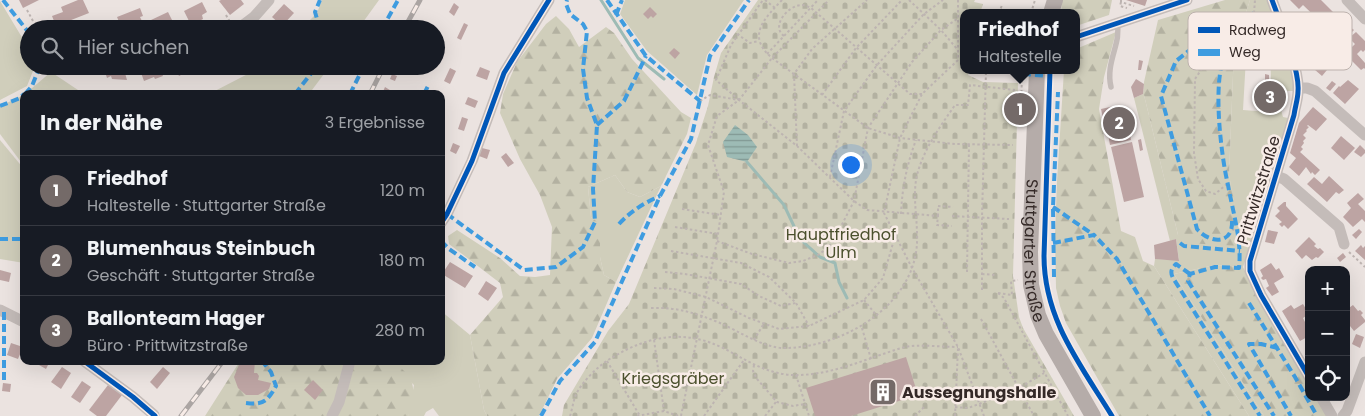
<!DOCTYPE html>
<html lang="de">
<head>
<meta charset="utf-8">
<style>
  :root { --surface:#171b24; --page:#20242c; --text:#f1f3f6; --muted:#9ea1a6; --line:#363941; --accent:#746a68 }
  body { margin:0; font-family:Poppins,sans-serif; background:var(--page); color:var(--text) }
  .controls { position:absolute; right:15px; bottom:15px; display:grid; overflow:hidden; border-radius:10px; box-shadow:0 5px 20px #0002 }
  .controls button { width:45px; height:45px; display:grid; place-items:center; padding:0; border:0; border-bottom:1px solid var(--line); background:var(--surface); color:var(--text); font:25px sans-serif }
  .you { position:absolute; left:850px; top:164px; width:18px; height:18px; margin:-12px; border:4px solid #fff; border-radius:50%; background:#1a73e8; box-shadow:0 0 0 8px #1a73e833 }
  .badge { display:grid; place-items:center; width:32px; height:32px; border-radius:50%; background:var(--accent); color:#fff; font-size:16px; font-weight:700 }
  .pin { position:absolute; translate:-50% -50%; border:2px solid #fff; box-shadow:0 1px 5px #0006 }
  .popup { position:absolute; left:960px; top:9px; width:120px; height:65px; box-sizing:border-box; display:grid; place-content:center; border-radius:10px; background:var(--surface); filter:drop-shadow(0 1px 4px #0005); font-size:16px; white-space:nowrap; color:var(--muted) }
  .popup b { font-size:19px; color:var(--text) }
  .popup::after { content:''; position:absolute; left:50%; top:100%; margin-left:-10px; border:10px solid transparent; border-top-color:var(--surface) }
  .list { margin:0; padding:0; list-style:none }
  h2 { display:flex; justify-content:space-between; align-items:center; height:65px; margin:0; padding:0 20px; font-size:21px }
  h2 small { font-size:16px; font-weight:400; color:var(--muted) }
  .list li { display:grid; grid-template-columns:32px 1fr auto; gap:15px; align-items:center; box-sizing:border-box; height:70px; padding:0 20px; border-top:1px solid var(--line) }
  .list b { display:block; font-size:19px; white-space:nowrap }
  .list p { margin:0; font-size:16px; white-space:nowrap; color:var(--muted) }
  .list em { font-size:16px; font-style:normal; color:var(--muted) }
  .icon { flex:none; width:28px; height:28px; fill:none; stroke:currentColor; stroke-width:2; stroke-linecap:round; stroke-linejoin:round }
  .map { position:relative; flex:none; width:1365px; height:416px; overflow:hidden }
  .search { position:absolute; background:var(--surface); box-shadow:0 5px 20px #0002; left:20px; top:20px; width:425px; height:55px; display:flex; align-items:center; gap:12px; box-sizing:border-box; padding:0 18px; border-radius:28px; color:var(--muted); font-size:19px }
  .panel { position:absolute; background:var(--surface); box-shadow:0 5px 20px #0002; left:20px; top:90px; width:425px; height:275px; border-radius:10px }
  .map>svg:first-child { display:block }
  .green { fill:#d0cebb }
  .forest { fill:url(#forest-firs) }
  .cemetery { fill:url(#cemetery-stones) }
  .water { fill:url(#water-rules) }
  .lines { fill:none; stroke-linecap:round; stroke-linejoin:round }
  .stream { stroke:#9dbbb5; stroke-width:3 }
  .building { fill:#bda4a3 }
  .path { stroke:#bdb4b1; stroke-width:2; stroke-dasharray:2.5 2.5; stroke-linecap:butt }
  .service { stroke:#c4bcb9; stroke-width:5.5 }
  .minor { stroke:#c4bcb9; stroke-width:11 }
  .secondary { stroke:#b5aca9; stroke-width:16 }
  .rail-casing { stroke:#aba5a3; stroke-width:5 }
  .rail { stroke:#f8ece7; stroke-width:3; stroke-dasharray:9; stroke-linecap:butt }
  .quiet { stroke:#3e9ce0; stroke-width:4; stroke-dasharray:8 4; stroke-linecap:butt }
  .cycleway-casing { stroke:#f8ece7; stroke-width:8 }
  .cycleway { stroke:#0057b8; stroke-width:5 }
  .labels { text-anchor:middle; stroke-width:5; stroke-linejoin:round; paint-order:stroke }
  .street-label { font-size:16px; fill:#342927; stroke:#f8ece7 }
  .park-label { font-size:16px; fill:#4b502d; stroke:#f8ece7 }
  .poi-label { font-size:16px; font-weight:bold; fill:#342927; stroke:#f8ece7; text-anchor:start }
  .key { fill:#f8ece7; stroke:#bdb2ad; stroke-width:1 }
  .key-label { font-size:14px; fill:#342927 }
</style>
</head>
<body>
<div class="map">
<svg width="1365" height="416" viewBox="0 0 1365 416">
  <defs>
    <pattern id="forest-firs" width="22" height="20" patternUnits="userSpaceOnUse" patternTransform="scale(1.25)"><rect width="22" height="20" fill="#d0cebb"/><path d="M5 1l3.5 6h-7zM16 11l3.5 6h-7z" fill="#b3b1a1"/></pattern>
    <pattern id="cemetery-stones" width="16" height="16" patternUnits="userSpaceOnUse" patternTransform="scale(1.25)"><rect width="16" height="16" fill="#d0cebb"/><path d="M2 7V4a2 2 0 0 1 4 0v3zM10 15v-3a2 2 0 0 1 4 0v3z" fill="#b3b1a1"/></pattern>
    <pattern id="water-rules" width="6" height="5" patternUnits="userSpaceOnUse" patternTransform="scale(1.25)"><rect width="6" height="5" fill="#9dbbb5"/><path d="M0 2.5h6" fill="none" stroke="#819893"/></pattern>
  </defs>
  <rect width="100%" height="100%" fill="#ebe3e0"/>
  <g class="green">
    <polygon points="322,0 379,0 358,29 301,29 317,13"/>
    <polygon points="625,0 744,0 707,55 697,95 647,51 620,14"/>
    <polygon points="1250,0 1272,0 1298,91 1284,91 1283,85 1271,83 1270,41 1247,40 1243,110 1269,112 1270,109 1281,110 1283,117 1293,119 1243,267 1215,265 1174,274 1264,416 1249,416 1154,266 1155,259 1179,260 1176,239 1170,241 1134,98 1143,94 1144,85 1144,95 1178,235 1242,246 1229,175 1234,50"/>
    <polygon points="0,1 29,49 29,66 35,66 27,86 0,100"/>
    <polygon points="263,66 330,66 309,94 209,94"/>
    <polygon points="51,72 84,94 25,94"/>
    <polygon points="24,95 24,166 0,134 0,106"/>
    <polygon points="0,140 24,169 24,263 0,259"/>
    <polygon points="615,175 627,192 640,197 661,186 616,282 604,275 600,257 600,225 591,217 588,187"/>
    <polygon points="441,311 470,335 484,410 487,416 439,416 433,408 426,412 424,416 408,416 414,385 389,361 441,361"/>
  </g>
  <g class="forest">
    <polygon points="1062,0 1112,0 1109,15 1076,26 1076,13 1061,13"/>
    <polygon points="1225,0 1250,0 1234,50 1229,175 1243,246 1184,243 1178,235 1144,95 1144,82 1158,20"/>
    <polygon points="556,16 569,29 579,47 606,27 614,33 632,59 681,112 691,118 687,134 661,186 640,197 627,192 615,175 588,187 591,217 600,224 600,257 604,275 616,282 592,338 557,379 539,416 487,416 484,410 470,335 503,297 500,283 449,244 448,236 457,230 500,258 520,276 535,277 550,275 552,227 540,195 520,159 500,113 503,94 517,62 546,24"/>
    <polygon points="1116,32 1104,77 1099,109 1121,231 1135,237 1143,261 1154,266 1249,416 1119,416 1066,323 1060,306 1056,288 1055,236 1057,181 1064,70 1076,70 1076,49"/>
    <polygon points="1215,265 1243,267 1257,295 1309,385 1309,397 1316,397 1327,416 1264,416 1174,274"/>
    <path d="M240 361H389C393 364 399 366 403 370 417 380 415 402 408 416H205Z"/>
  </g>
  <polygon class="cemetery" points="758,0 975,0 974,2 983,4 980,13 964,13 964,70 970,70 968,75 983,82 1018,83 1013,276 1019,317 1023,328 1074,416 562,416 564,405 608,331 629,304 696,143 708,106 714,77 721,53"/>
  <polygon class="water" points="735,125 748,135 757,147 747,162 727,157 723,142"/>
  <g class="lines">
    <g class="stream">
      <polyline points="601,0 638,58 664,79"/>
      <polyline points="747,162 784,205 800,239 820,257 835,263 839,282 847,298"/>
    </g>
  </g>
  <g class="building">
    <polygon points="19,0 39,0 23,8"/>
    <polygon points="78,0 83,0 89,13 56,26 52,16 63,12 61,7"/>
    <polygon points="221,0 241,0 244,4 230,15 219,1"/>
    <polygon points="1126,0 1147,0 1145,6"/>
    <polygon points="1290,0 1321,0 1341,20 1330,31 1303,5 1299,9"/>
    <polygon points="202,2 207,12 202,15 203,19 191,25 184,11"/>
    <polygon points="454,3 459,7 454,16 449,12"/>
    <polygon points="284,4 294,13 282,26 272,17"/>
    <polygon points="650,7 657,14 653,18 651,16 648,19 643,14"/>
    <polygon points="140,8 143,16 140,17 143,23 127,29 122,29 117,17"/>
    <polygon points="168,12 175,26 168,29 156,29 151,20"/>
    <polygon points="464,23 468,25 461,40 457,38"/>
    <polygon points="1350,27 1354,30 1343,41 1339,38"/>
    <polygon points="1310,28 1313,38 1302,42 1299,32"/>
    <polygon points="1356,32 1365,41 1365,50 1363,52 1361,50 1357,54 1365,63 1365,69 1364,68 1361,70 1339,48 1345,42 1351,48 1355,44 1349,38"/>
    <polygon points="1262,47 1270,47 1269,65 1261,65"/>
    <polygon points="674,48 680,53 675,59 669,53"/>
    <polygon points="1317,52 1332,64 1322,76 1307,63"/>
    <polygon points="1139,60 1143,61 1141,70 1138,70"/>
    <polygon points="103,66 123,66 127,80 112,79 111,76 107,78"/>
    <polygon points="133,66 159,66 163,76 155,79 154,77 144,81 140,70 135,72"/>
    <polygon points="174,66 191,66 192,69 179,76"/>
    <polygon points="480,67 490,71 487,80 476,76"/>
    <polygon points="450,68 456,71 450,84 444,81"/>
    <polygon points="392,74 397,76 395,81 390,79"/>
    <polygon points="1265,74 1269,75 1269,81 1265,81"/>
    <polygon points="1136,79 1144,84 1143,94 1134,98 1131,87"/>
    <polygon points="1348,80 1359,89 1345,104 1333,93 1339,86 1340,87"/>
    <polygon points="1332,81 1336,84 1330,91 1326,88"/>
    <polygon points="1261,83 1283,85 1282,108 1281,110 1258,107 1259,84"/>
    <polygon points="385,87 393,92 392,94 382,94"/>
    <polygon points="468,97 478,101 475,108 465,104"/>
    <polygon points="1119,105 1121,106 1125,128 1113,131 1110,115 1108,115 1112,132 1106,133 1101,109"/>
    <polygon points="1313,107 1327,119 1316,131 1308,125 1307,126 1309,127 1306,130 1307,131 1303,135 1306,138 1303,141 1304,143 1301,147 1303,149 1300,152 1320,170 1315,175 1312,172 1311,174 1306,167 1299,176 1289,167 1296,158 1290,153 1299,123"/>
    <polygon points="462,117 468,119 464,131 458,129"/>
    <polygon points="1129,129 1131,140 1110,145 1108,134"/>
    <polygon points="1341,136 1355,148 1344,160 1331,148"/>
    <polygon points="1141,139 1143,150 1140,151 1138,140"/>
    <polygon points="1132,142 1144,197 1124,202 1111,147"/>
    <polygon points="453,143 460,146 456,154 450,151"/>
    <polygon points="1360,145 1365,150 1365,153 1361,157 1354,152"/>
    <polygon points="482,148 490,150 487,159 479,156"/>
    <polygon points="506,153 514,163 508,167 501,157"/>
    <polygon points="1329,176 1344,190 1339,194 1336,192 1327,202 1307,184 1314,177 1322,184"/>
    <polygon points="1358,193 1364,199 1358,204 1365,211 1365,222 1362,219 1353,227 1343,217 1351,208 1347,203"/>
    <polygon points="1284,202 1286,202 1286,206 1298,219 1288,229 1284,225 1282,227 1279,224 1282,222 1275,216 1280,211 1277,208"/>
    <polygon points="1359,229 1362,232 1356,239 1352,235"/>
    <polygon points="1268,230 1278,232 1274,244 1265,242"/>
    <polygon points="1309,237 1316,244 1314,246 1318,249 1320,248 1324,252 1318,258 1316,257 1312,260 1306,255 1302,259 1295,251"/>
    <polygon points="1176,239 1179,261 1155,259 1154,245"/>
    <polygon points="1361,245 1363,248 1365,246 1365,260 1355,251"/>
    <polygon points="1343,253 1346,257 1340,262 1337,258"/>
    <polygon points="450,262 473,276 465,288 442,274"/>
    <polygon points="1271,263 1276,270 1279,268 1284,277 1274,283 1279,292 1272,296 1266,288 1269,286 1266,279 1263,280 1261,278 1263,276 1260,270"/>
    <polygon points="0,270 11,273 9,282 0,280"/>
    <polygon points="486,281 497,288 488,301 478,294"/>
    <polygon points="1303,304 1309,314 1303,318 1309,330 1309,336 1300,341 1282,311 1291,305 1294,309"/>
    <polygon points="1353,305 1358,311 1360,310 1363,313 1361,315 1365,320 1365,322 1354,331 1346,321 1346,310"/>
    <polygon points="1356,334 1364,337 1360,348 1352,344"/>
    <polygon points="11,343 23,347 18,359 7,355"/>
    <polygon points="906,357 918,395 851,416 815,416 806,388"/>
    <polygon points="32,361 50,361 46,369"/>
    <polygon points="245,361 255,361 254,373 257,373 259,376 258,380 271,383 269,389 258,395 246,395 238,388 234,377 239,365"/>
    <polygon points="62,367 71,373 61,389 51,382"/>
    <polygon points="163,367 170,373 157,389 150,382"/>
    <polygon points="313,380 323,390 315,400 304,390"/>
    <polygon points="82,381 91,387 80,403 71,397"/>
    <polygon points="3,383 11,384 10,392 2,391"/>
    <polygon points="108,385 122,395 106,416 97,416 89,410"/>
  </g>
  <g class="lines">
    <g class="path">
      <polyline points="765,0 775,8"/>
      <path d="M782 0C764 19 746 36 772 58L868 128 900 138 955 144 1013 145"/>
      <polyline points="909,0 941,30 957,49"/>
      <polyline points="958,0 958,60"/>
      <polyline points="1121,0 1121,2 1134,6"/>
      <polyline points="1121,2 1120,6 1127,8"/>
      <polyline points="27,10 33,21 41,27 49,25 51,29"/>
      <polyline points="999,13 1002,5"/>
      <polyline points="1018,13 1019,11"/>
      <polyline points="1031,13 1035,0"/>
      <polyline points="1254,13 1255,0"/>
      <polyline points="226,15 230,22"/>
      <polyline points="148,22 152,29"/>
      <polyline points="737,34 750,43 759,41"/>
      <path d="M784 36C770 26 789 4 803 5 806 5 808 7 811 8L910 94H922"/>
      <polyline points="767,54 818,0"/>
      <polyline points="958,60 922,94 900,138 884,213 912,268 958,347 984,416"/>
      <polyline points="1022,70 1021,115 1023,115"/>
      <polyline points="822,95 856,48 902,0"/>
      <polyline points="739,100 716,80 731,45 763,0"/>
      <polyline points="700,101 710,95 739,100 797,146 854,201 867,210 938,216 937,225 952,226"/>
      <polyline points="797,146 794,74 812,49 867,0"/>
      <polyline points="830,177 844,111 877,65 924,14 943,0"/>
      <polyline points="1227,184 1215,194 1206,191 1198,179 1194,153 1195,79 1213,52 1228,49"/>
      <polyline points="682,209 721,215"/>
      <path d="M901 214C902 188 907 164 916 140"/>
      <polyline points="938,216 938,206 953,207"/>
      <polyline points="952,216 1009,219"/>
      <polyline points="675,227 718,234"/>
      <polyline points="1232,229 1238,232"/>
      <polyline points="717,241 752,254 789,263 803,261 820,254 833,242 854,201 868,128 912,62 941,30 957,19"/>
      <polyline points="671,251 741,263 769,277 796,303 809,326"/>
      <polyline points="1349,252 1365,267"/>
      <polyline points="665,272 685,274 741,284 759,296 781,306 796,303"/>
      <polyline points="967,272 969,144"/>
      <polyline points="982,274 996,275"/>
      <polyline points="654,288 674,289 706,297 749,318 779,329 809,326 864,300 883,278 895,236"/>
      <polyline points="982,290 982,217 986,70"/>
      <polyline points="998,293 1004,298 1068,416"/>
      <polyline points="998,293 1012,295 1011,281 1018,280"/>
      <polyline points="864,300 877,316"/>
      <path d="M651 308C677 307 696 313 720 323 738 331 764 348 784 348 842 348 914 306 917 243 918 220 912 197 917 175 924 148 940 127 955 105H968L970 85 1015 90"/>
      <polyline points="981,319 1034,416"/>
      <polyline points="862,328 871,359"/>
      <polyline points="654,340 664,411"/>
      <polyline points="754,340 763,325"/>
      <polyline points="607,361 640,416"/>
      <polyline points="754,365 753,371 757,379 777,402 793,406 805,404"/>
      <polyline points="796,375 809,416"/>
      <polyline points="955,407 968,408 979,404 1019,388 1044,373"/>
      <path d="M570 416C572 410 573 403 575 397 580 383 600 364 613 357 650 335 686 329 725 349 750 362 770 376 799 375 836 374 870 357 905 347 918 344 944 347 958 347"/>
      <polyline points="637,416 664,411 678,416"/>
      <polyline points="681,416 717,241 724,192 708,145 717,116 739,100 772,58 829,0"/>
      <polyline points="704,416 744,360"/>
      <polyline points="765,416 776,402"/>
      <polyline points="915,416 925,406"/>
      <polyline points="955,416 958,348"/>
    </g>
    <path class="service" d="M1111 87C1105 62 1122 43 1117 23"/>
    <g class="minor">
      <path d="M1272 0C1280 22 1300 70 1298 91 1298 99 1295 107 1294 115L1250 261V271L1261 295 1309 377"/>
      <polyline points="1347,0 1365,19"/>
      <polyline points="238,29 254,17 269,0"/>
      <polyline points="1076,37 1187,0"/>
      <polyline points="1298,88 1307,88 1315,91 1365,135"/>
      <polyline points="1276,176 1284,179 1339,227 1344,244"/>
      <polyline points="441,223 447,214 472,161 504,73 549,0"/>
      <polyline points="0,310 24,322"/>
      <polyline points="84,361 133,397 154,415"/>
      <polyline points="1321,397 1332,416"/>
      <polyline points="332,416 339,402 350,361"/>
      <polyline points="1343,416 1347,411 1365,362"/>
    </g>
    <g class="secondary">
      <polyline points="1051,13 1055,0"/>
      <path id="s1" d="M1037 70 1030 252 1031 285 1038 315 1046 334 1093 416"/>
    </g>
    <defs>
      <g id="rail">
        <polyline points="404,29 420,0"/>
        <polyline points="370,94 384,66"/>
        <polyline points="181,416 223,361"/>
      </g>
    </defs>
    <use href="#rail" class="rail-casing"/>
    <use href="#rail" class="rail"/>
    <g class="quiet">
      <polyline points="3,0 29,33"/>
      <polyline points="607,0 646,56 700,101"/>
      <path d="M1254 13C1240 27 1227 44 1222 64 1214 93 1221 155 1228 185 1233 213 1242 240 1239 268L1215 267 1190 274 1188 281 1274 416"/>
      <polyline points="616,15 622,0"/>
      <polyline points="320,29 315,12 320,0"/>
      <polyline points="382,29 398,0"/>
      <polyline points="1023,74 1049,76"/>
      <polyline points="25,94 32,86 40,66"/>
      <polyline points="295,94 317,66"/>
      <polyline points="350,94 364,66"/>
      <polyline points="424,94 428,86"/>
      <polyline points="0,106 20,98 24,94"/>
      <polyline points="597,125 624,101 646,56"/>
      <polyline points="1053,207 1094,235"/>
      <polyline points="447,214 524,270 556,267 583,247 595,222 593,189 597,125 587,98 583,69 587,31 583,24 570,14 566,4 567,0"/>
      <path d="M1232 221C1233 246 1209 243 1197 229L1161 96 1176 61 1205 38 1237 30"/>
      <path d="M619 224C631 211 644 203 660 196"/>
      <polyline points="0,239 23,239"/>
      <polyline points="441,241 449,249 475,267"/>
      <polyline points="1053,243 1094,235 1117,259 1210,416"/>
      <polyline points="1180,243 1184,246 1240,251"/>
      <path d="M1190 274 1176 264C1171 269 1170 272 1173 278L1260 416"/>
      <polyline points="1054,277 1053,207 1058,92"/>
      <polyline points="1249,303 1295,377 1317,416"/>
      <polyline points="1278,348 1261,344 1249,344 1291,416"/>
      <polyline points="4,380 4,311"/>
      <path d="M246 403C263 405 267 402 276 386L271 372 262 361"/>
      <polyline points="541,416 560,381 595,342 660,196 691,139 710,56 749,0"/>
    </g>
    <defs>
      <g id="cycleway">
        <path d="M1272 0C1280 22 1300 70 1298 91 1298 99 1295 107 1294 115L1250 261V271L1261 295 1309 377"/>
        <polyline points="1076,37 1187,0"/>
        <path d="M1050 70 1044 256C1044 319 1080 364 1112 416"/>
        <polyline points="441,223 447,214 472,161 504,73 549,0"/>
        <polyline points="84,361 133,397 155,416"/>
      </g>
    </defs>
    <use href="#cycleway" class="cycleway-casing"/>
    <use href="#cycleway" class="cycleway"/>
  </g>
  <defs>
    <symbol id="building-square" viewBox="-11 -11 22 22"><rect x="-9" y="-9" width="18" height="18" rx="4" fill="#746a68" stroke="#f8ece7"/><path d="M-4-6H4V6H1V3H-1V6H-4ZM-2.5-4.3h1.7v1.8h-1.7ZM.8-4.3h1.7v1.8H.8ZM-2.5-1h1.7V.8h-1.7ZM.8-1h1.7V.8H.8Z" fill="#fff"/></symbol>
  </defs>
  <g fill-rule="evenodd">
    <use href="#building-square" x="867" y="376" width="32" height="32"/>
  </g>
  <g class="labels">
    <g class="street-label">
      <text transform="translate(1258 190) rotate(-73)" y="6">Prittwitzstraße</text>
      <text dy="6" stroke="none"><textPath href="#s1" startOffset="181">Stuttgarter Straße</textPath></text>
    </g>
    <g class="park-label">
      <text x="841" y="240">Hauptfriedhof<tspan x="841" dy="18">Ulm</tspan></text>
      <text x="673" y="384">Kriegsgräber</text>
    </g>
    <g class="poi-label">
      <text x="902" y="398">Aussegnungshalle</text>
    </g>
  </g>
  <rect x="1188" y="12" width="164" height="58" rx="8" class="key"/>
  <rect x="1198" y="27" width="22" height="6" fill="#0057b8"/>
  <rect x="1198" y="49" width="22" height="7" fill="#3e9ce0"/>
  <g class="key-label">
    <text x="1229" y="35">Radweg</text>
    <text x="1229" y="57">Weg</text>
  </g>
</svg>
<div class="controls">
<button>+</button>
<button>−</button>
<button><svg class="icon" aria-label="locate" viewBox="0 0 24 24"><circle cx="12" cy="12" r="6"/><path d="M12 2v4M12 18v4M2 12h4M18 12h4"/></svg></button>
</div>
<div class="you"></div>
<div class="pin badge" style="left:1020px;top:109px">1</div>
<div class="popup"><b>Friedhof</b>Haltestelle</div>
<div class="pin badge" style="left:1119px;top:123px">2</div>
<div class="pin badge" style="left:1270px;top:97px">3</div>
<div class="search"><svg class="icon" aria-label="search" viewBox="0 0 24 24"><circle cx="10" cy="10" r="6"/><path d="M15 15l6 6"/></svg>Hier suchen</div>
<section class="panel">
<h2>In der Nähe<small>3 Ergebnisse</small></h2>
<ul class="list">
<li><span class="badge">1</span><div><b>Friedhof</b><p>Haltestelle · Stuttgarter Straße</p></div><em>120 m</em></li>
<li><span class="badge">2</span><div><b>Blumenhaus Steinbuch</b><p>Geschäft · Stuttgarter Straße</p></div><em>180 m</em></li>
<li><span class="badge">3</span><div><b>Ballonteam Hager</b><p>Büro · Prittwitzstraße</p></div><em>280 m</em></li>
</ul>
</section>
</div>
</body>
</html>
